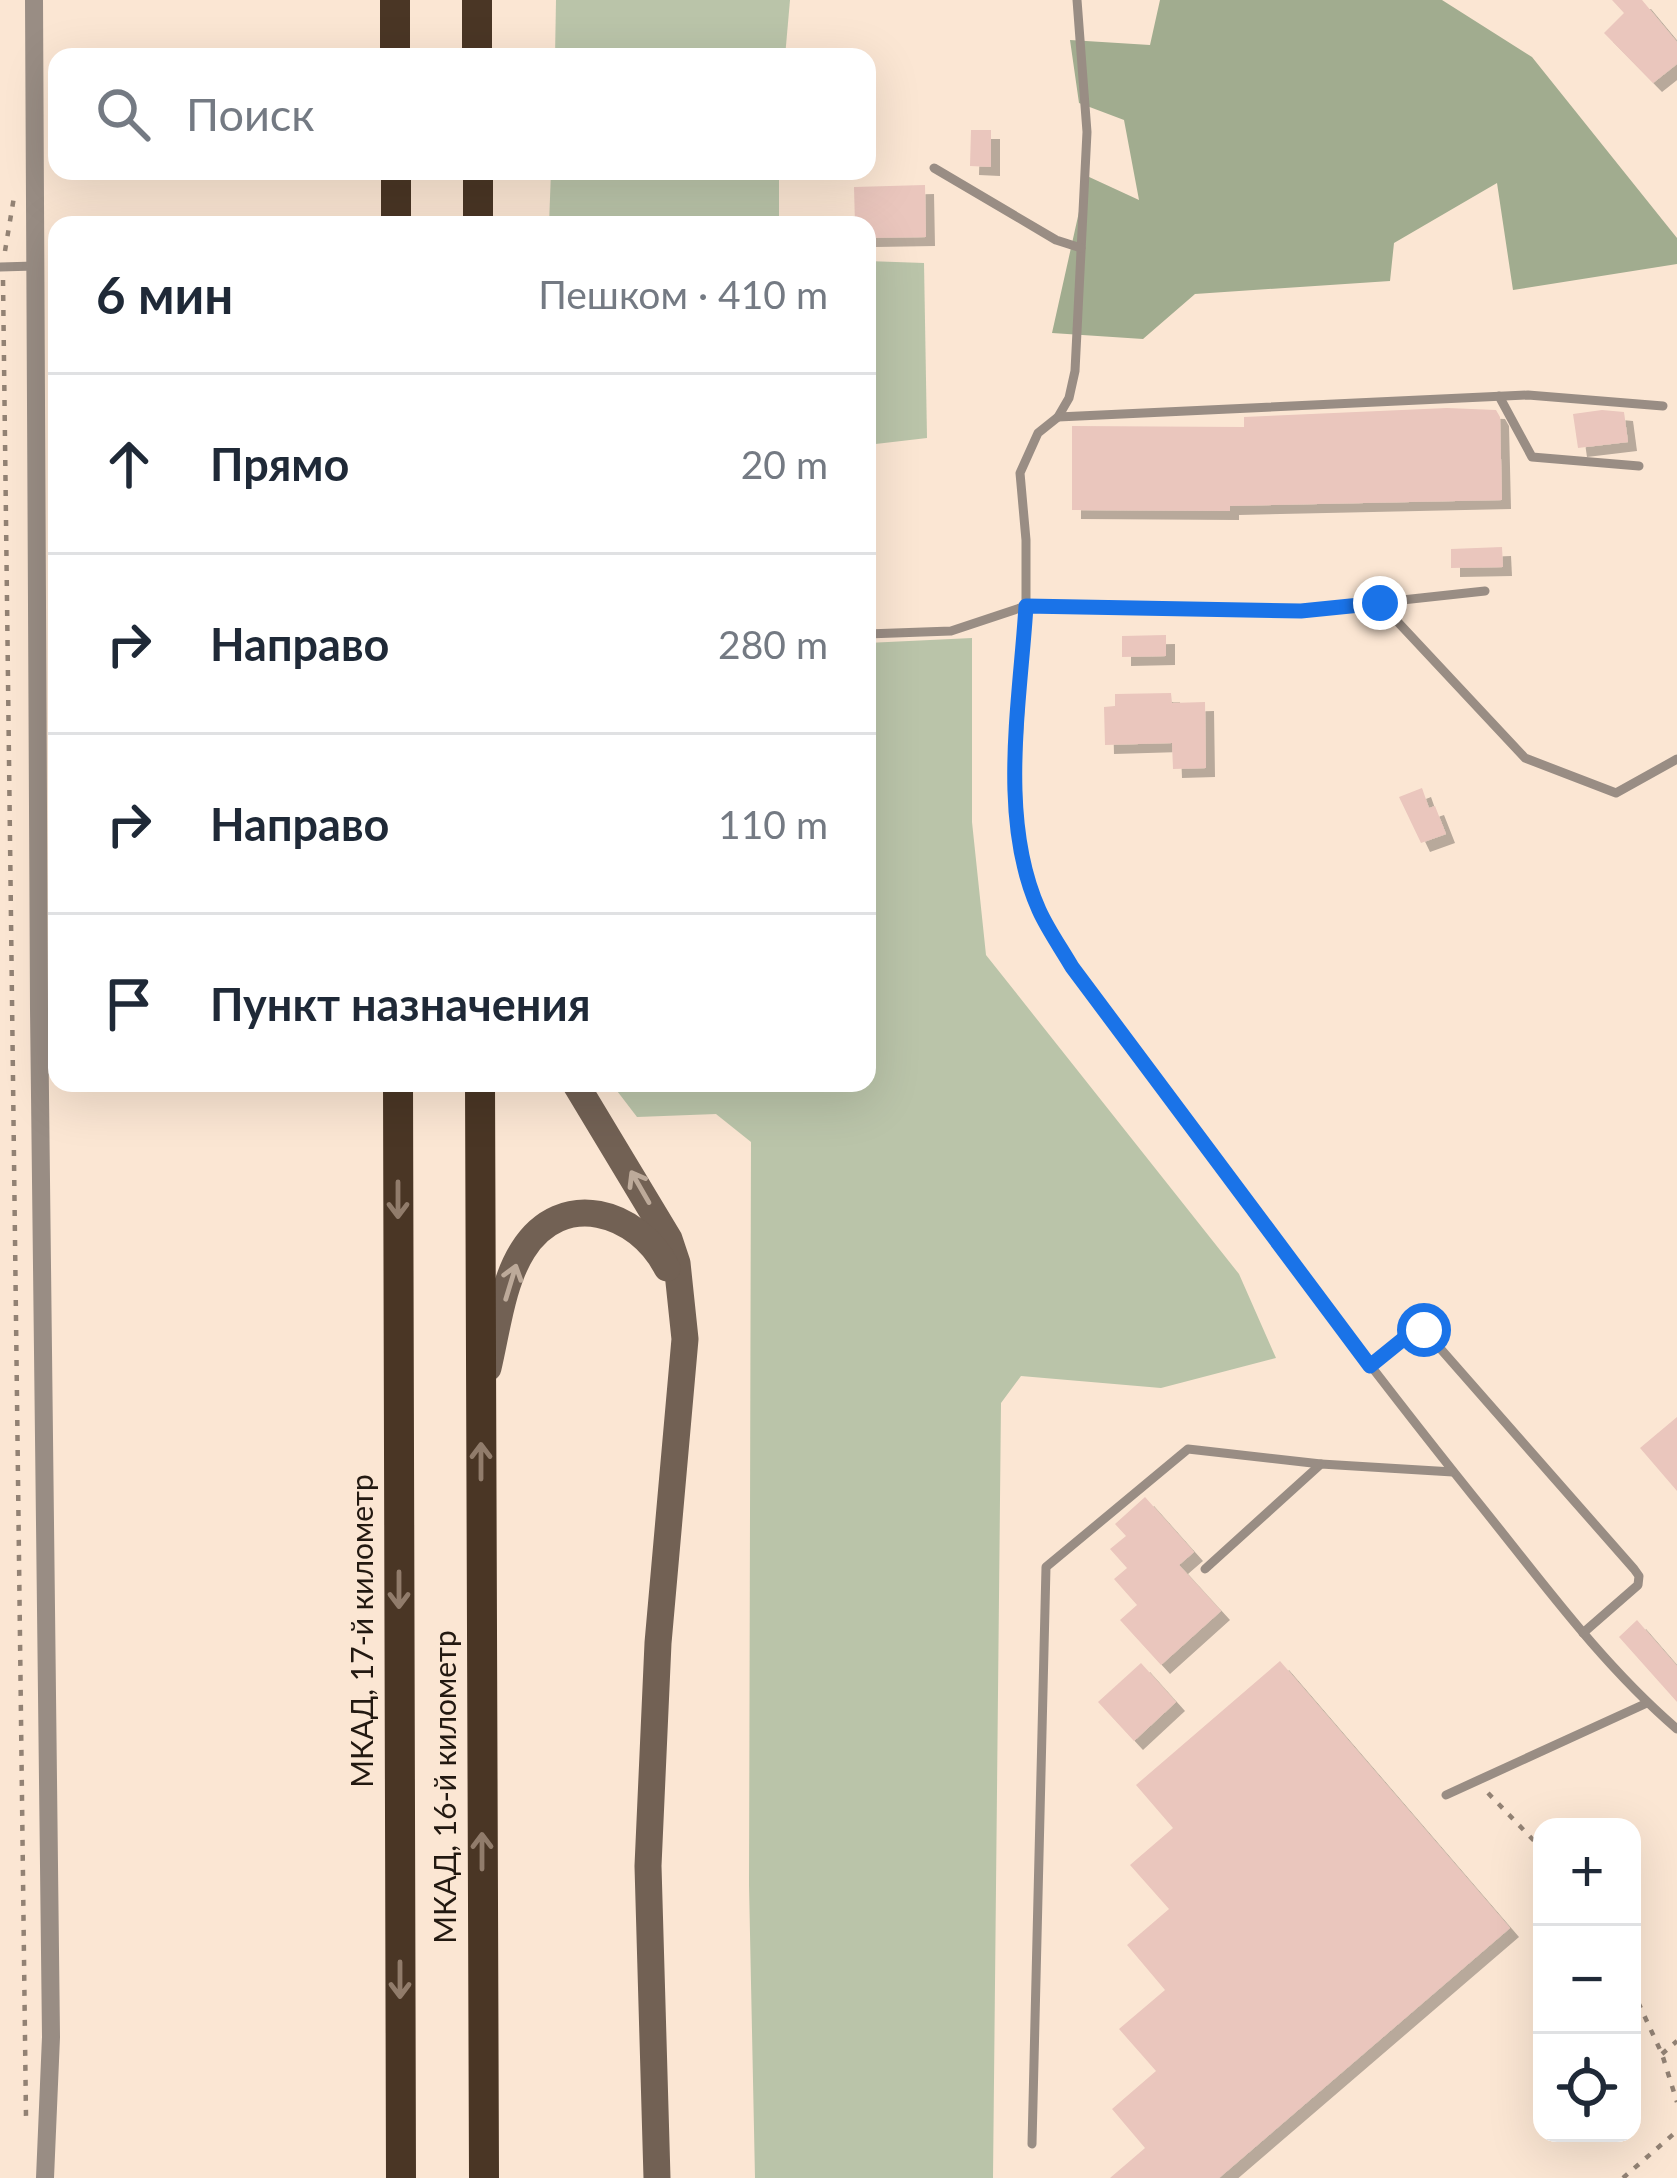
<!DOCTYPE html>
<html lang="ru">
<head>
<meta charset="utf-8">
<style>
  :root { --surface:#fff; --page:#f6f6f7; --text:#1f2937; --muted:#747a83; --line:#e0e1e3 }
  body { margin:0; font-family:Lato,sans-serif; background:var(--page); color:var(--text) }
  .controls { position:absolute; right:36px; bottom:36px; display:grid; overflow:hidden; border-radius:24px; box-shadow:0 12px 48px #0002 }
  .controls button { width:108px; height:108px; display:grid; place-items:center; padding:0; border:0; border-bottom:3px solid var(--line); background:var(--surface); color:var(--text); font:60px sans-serif }
  .stop { position:absolute; width:36px; height:36px; margin:-27px; border:9px solid #1a73e8; border-radius:50%; background:#fff }
  .stop.end { background:#1a73e8; border-color:#fff; box-shadow:0 3px 12px #0008 }
  .list { margin:0; padding:0; list-style:none }
  h2 { display:flex; justify-content:space-between; align-items:center; height:156px; margin:0; padding:0 48px; font-size:51px }
  h2 small { font-size:39px; font-weight:400; color:var(--muted) }
  .list li { display:grid; grid-template-columns:78px 1fr auto; gap:36px; align-items:center; box-sizing:border-box; height:180px; padding:0 48px; border-top:3px solid var(--line) }
  .list b { display:block; font-size:45px; white-space:nowrap }
  .list em { font-size:39px; font-style:normal; color:var(--muted) }
  .icon { flex:none; width:66px; height:66px; fill:none; stroke:currentColor; stroke-width:2; stroke-linecap:round; stroke-linejoin:round }
  .map { position:relative; flex:none; width:1677px; height:2178px; overflow:hidden }
  .search { position:absolute; background:var(--surface); box-shadow:0 12px 48px #0002; left:48px; top:48px; width:828px; height:132px; display:flex; align-items:center; gap:30px; box-sizing:border-box; padding:0 42px; border-radius:24px; color:var(--muted); font-size:45px }
  .panel { position:absolute; background:var(--surface); box-shadow:0 12px 48px #0002; left:48px; top:216px; width:828px; height:876px; border-radius:24px }
  .map>svg:first-child { display:block }
  .green { fill:#bac4a9 }
  .forest { fill:#a1ac8f }
  .building { fill:#eac6bd; filter:url(#shadow) }
  .lines { fill:none; stroke-linecap:round; stroke-linejoin:round }
  .path { stroke:#928274; stroke-width:4.5; stroke-dasharray:6 9; stroke-linecap:butt }
  .service { stroke:#998d84; stroke-width:9 }
  .minor { stroke:#998d84; stroke-width:18 }
  .secondary { stroke:#726154; stroke-width:27 }
  .trunk { stroke:#4a3625; stroke-width:30 }
  .oneway { stroke:#bdaa9a }
  .oneway2 { stroke:#917c6b }
  .route { stroke:#1a73e8; stroke-width:15 }
  .labels { text-anchor:middle; stroke-width:9; stroke-linejoin:round; paint-order:stroke }
  .street-label { font-size:30px; fill:#231911; stroke:#fbe6d3 }
</style>
</head>
<body>
<div class="map">
<svg width="1677" height="2178" viewBox="0 0 1677 2178">
  <defs>
    <filter id="shadow"><feDropShadow dx="9" dy="9" stdDeviation="0" flood-color="#0004"/></filter>
  </defs>
  <rect width="100%" height="100%" fill="#fbe6d3"/>
  <g class="green">
    <polygon points="556,0 790,0 785,57 555,57"/>
    <polygon points="551,171 779,171 779,225 549,225"/>
    <polygon points="867,261 924,263 927,438 867,445"/>
    <polygon points="972,638 972,822 986,955 1239,1274 1276,1358 1161,1388 1021,1376 1001,1403 993,2178 755,2178 749,1885 751,1142 716,1114 637,1117 611,1083 867,1083 867,643"/>
  </g>
  <polygon class="forest" points="1160,0 1442,0 1532,57 1677,238 1677,264 1513,290 1497,183 1394,243 1390,281 1195,294 1143,339 1052,333 1087,176 1139,200 1124,120 1079,103 1070,40 1150,45"/>
  <g class="building">
    <polygon points="1612,0 1642,0 1677,42 1677,64 1653,83 1604,33 1624,13"/>
    <polygon points="971,130 991,130 991,167 970,166"/>
    <polygon points="925,185 926,237 867,238 867,225 855,225 854,187"/>
    <polygon points="1447,408 1496,410 1500,417 1502,500 1230,506 1230,511 1072,510 1072,426 1244,427 1244,417"/>
    <polygon points="1602,410 1624,412 1628,442 1578,448 1573,414"/>
    <polygon points="1502,547 1503,567 1451,568 1451,549"/>
    <polygon points="1166,635 1166,656 1122,657 1122,636"/>
    <polygon points="1171,693 1172,703 1205,702 1206,768 1173,769 1172,743 1105,745 1104,707 1115,706 1115,694"/>
    <polygon points="1422,788 1429,808 1435,806 1446,834 1421,843 1399,797"/>
    <polygon points="1677,1417 1677,1491 1640,1448"/>
    <polygon points="1145,1497 1194,1552 1179,1565 1221,1611 1161,1665 1120,1620 1137,1605 1114,1579 1127,1568 1110,1549 1126,1536 1115,1524"/>
    <polygon points="1637,1620 1677,1666 1677,1702 1619,1637"/>
    <polygon points="1280,1661 1510,1928 1219,2178 1110,2178 1145,2148 1112,2109 1156,2071 1119,2029 1165,1990 1127,1945 1169,1909 1130,1865 1173,1828 1136,1785"/>
    <polygon points="1141,1663 1176,1702 1134,1741 1098,1702"/>
  </g>
  <g class="lines">
    <g class="path">
      <polyline points="5,251 14,197"/>
      <polyline points="3,280 26,2117"/>
      <polyline points="1488,1793 1542,1849"/>
      <polyline points="1632,1989 1662,2054 1677,2102"/>
      <polyline points="1662,2054 1677,2041"/>
      <polyline points="1623,2178 1677,2131"/>
    </g>
    <g class="service">
      <path d="M1077 0 1087 132 1075 371 1069 398 1058 417 1038 433 1020 473 1026 540V606L1016 778 1021 849 1038 909 1072 967C1204 1144 1335 1324 1473 1496 1538 1576 1599 1662 1677 1729"/>
      <polyline points="934,168 1056,240 1081,248"/>
      <polyline points="0,267 35,266"/>
      <polyline points="1499,396 1532,457 1639,466"/>
      <polyline points="1058,417 1528,395 1663,406"/>
      <polyline points="1380,603 1525,758 1616,793 1677,759"/>
      <polyline points="867,634 951,631 1026,606 1301,611 1485,591"/>
      <polyline points="1370,1366 1412,1332 1424,1330 1634,1569 1639,1576 1638,1585 1583,1633"/>
      <polyline points="1205,1569 1321,1464 1453,1472"/>
      <polyline points="1446,1795 1647,1703"/>
      <polyline points="1032,2144 1046,1567 1188,1449 1321,1464"/>
    </g>
    <polyline class="minor" points="34,0 39,1009 51,2037 45,2178"/>
    <g class="secondary">
      <polyline points="575,1083 669,1239 677,1263 685,1339 658,1643 648,1866 657,2178"/>
      <path d="M488 1368C497 1330 502 1283 523 1250 562 1188 638 1211 667 1268"/>
    </g>
    <g class="trunk">
      <polyline points="395,0 395,57"/>
      <polyline points="477,0 477,57"/>
      <polyline points="396,171 396,225"/>
      <polyline points="478,171 478,225"/>
      <polyline points="398,1083 401,2178"/>
      <polyline points="480,1083 484,2178"/>
    </g>
  </g>
  <defs><path id="oneway-shaft" d="M-6 0H5M1.5-3L5.5 0L1.5 3" fill="none" stroke-width="1.6" stroke-linecap="round" stroke-linejoin="round" transform="scale(3)"/></defs>
  <g class="oneway">
    <use href="#oneway-shaft" transform="translate(640 1187) rotate(-120)"/>
    <use href="#oneway-shaft" transform="translate(511 1282) rotate(-73)"/>
  </g>
  <g class="oneway2">
    <use href="#oneway-shaft" transform="translate(398 1200) rotate(90)"/>
    <use href="#oneway-shaft" transform="translate(481 1461) rotate(-90)"/>
    <use href="#oneway-shaft" transform="translate(399 1590) rotate(90)"/>
    <use href="#oneway-shaft" transform="translate(482 1851) rotate(-90)"/>
    <use href="#oneway-shaft" transform="translate(400 1980) rotate(90)"/>
  </g>
  <g class="lines">
    <path class="route" d="M1380 603 1301 611 1026 606C1020 703 998 819 1039 910 1048 930 1061 948 1072 967L1370 1366 1412 1332 1424 1330"/>
  </g>
  <g class="labels">
    <g class="street-label">
      <text transform="translate(363 1631) rotate(-90)" y="10">МКАД, 17-й километр</text>
      <text transform="translate(446 1787) rotate(-90)" y="10">МКАД, 16-й километр</text>
    </g>
  </g>
</svg>
<div class="controls">
<button>+</button>
<button>−</button>
<button><svg class="icon" aria-label="locate" viewBox="0 0 24 24"><circle cx="12" cy="12" r="6"/><path d="M12 2v4M12 18v4M2 12h4M18 12h4"/></svg></button>
</div>
<div class="stop" style="left:1424px;top:1330px"></div>
<div class="stop end" style="left:1380px;top:603px"></div>
<div class="search"><svg class="icon" aria-label="search" viewBox="0 0 24 24"><circle cx="10" cy="10" r="6"/><path d="M15 15l6 6"/></svg>Поиск</div>
<section class="panel">
<h2>6 мин<small>Пешком · 410 m</small></h2>
<ul class="list">
<li><svg class="icon" aria-label="ahead" viewBox="0 0 24 24"><path d="M12 20V5M6 11l6-6 6 6"/></svg><div><b>Прямо</b></div><em>20 m</em></li>
<li><svg class="icon" aria-label="right" viewBox="0 0 24 24"><path d="M7 20v-9h11M14 6l5 5-5 5"/></svg><div><b>Направо</b></div><em>280 m</em></li>
<li><svg class="icon" aria-label="right" viewBox="0 0 24 24"><path d="M7 20v-9h11M14 6l5 5-5 5"/></svg><div><b>Направо</b></div><em>110 m</em></li>
<li><svg class="icon" aria-label="arrive" viewBox="0 0 24 24"><path d="M6 21V4h12l-3 4 3 4H6"/></svg><div><b>Пункт назначения</b></div></li>
</ul>
</section>
</div>
</body>
</html>
